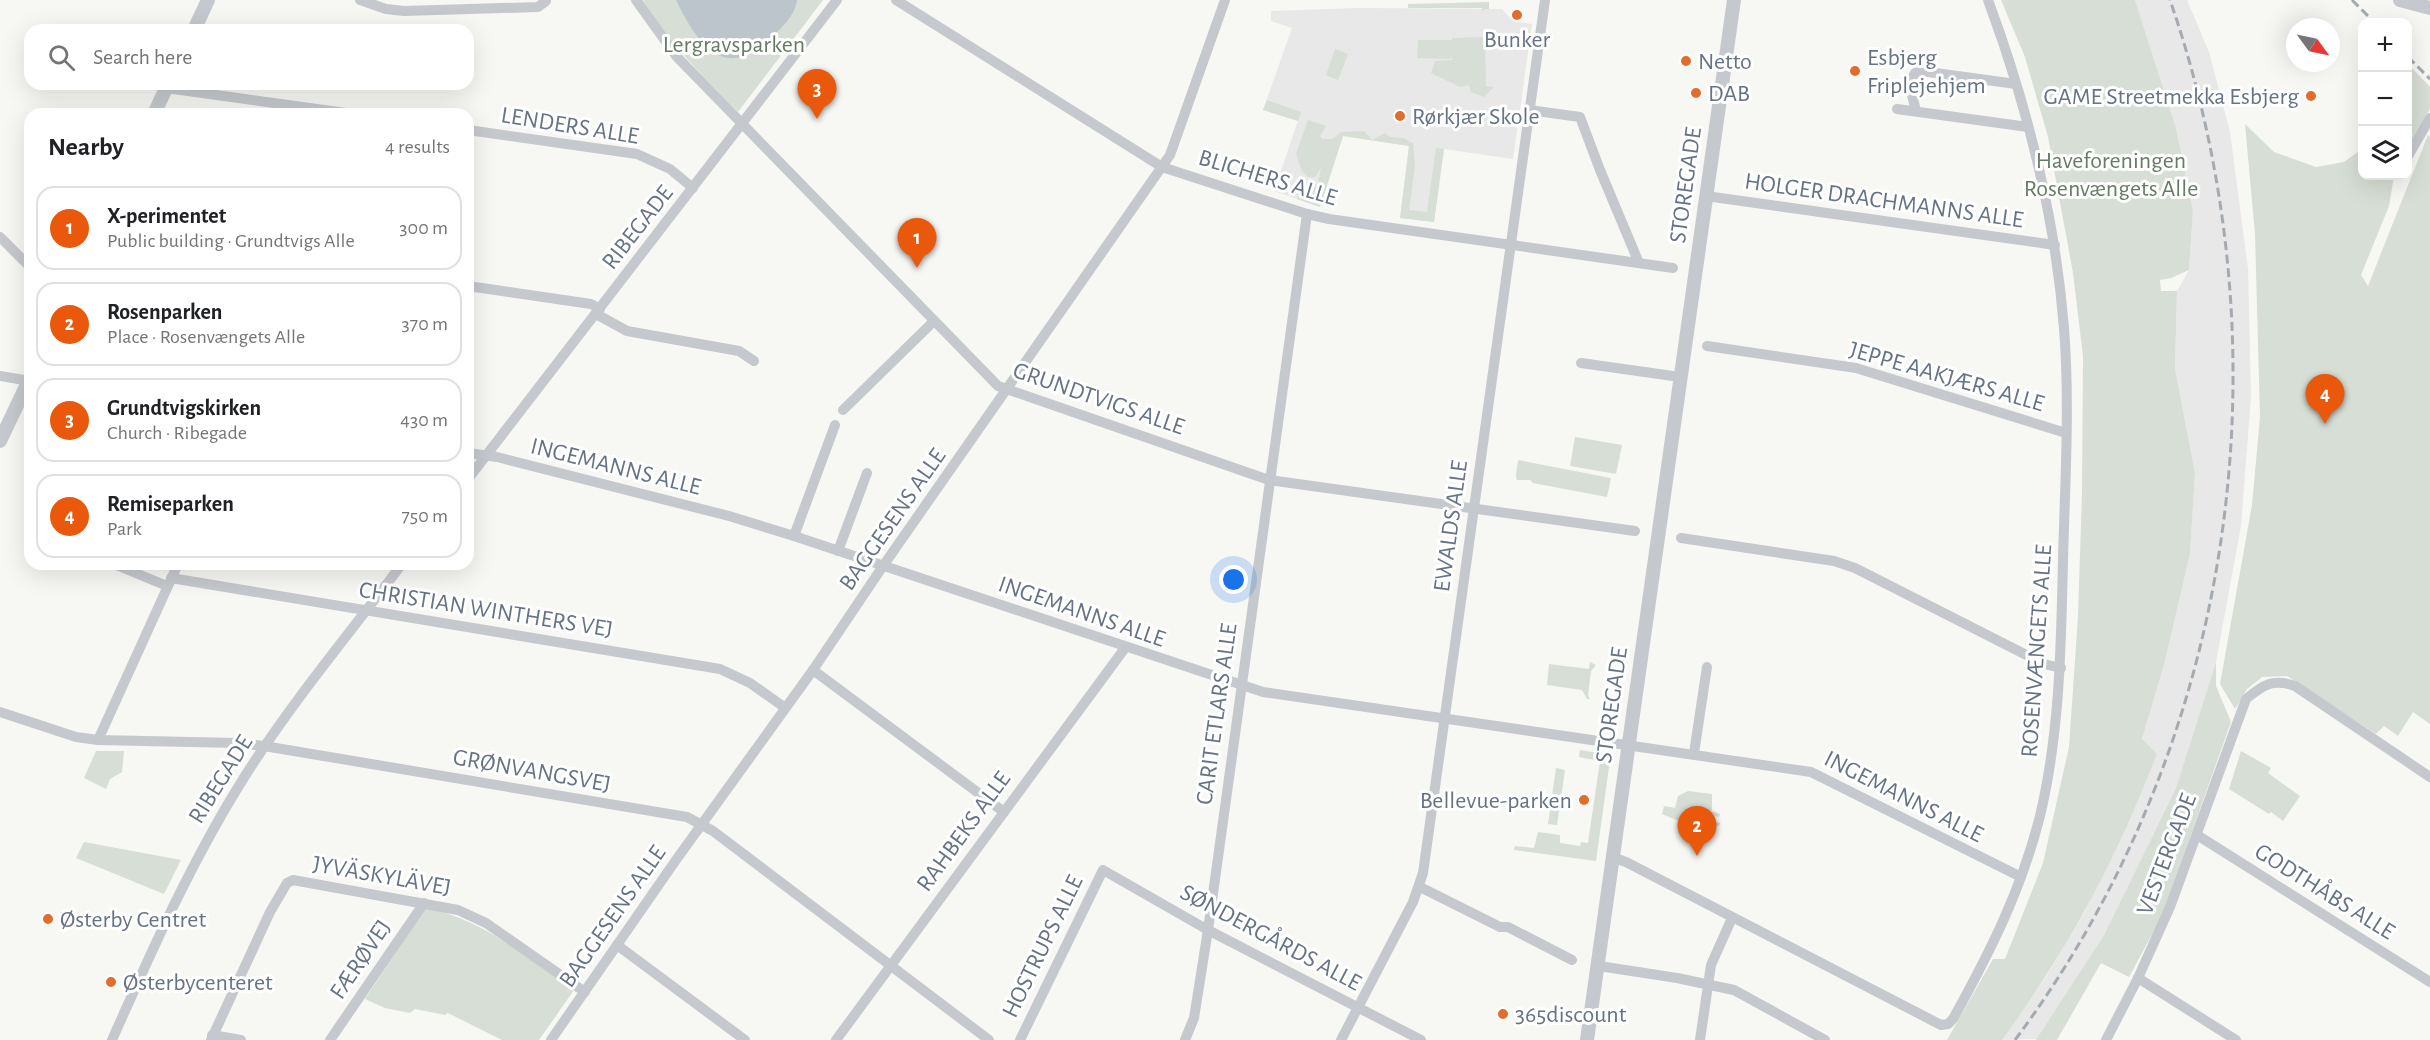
<!DOCTYPE html>
<html lang="en">
<head>
<meta charset="utf-8">
<style>
  :root { --surface:#fff; --page:#f6f6f6; --text:#202124; --muted:#757577; --line:#e0e0e0; --accent:#ea580c }
  body { margin:0; font-family:"Alegreya Sans",sans-serif; background:var(--page); color:var(--text) }
  .controls { position:absolute; right:18px; top:18px; display:grid; overflow:hidden; border-radius:12px; box-shadow:0 6px 24px #0002 }
  .controls button { width:54px; height:54px; display:grid; place-items:center; padding:0; border:0; border-bottom:2px solid var(--line); background:var(--surface); color:var(--text); font:30px sans-serif }
  .compass { position:absolute; left:2286px; top:18px; width:54px; height:54px; border-radius:50%; background:var(--surface); box-shadow:0 6px 24px #0002; rotate:123deg }
  .you { position:absolute; left:1234px; top:580px; width:21px; height:21px; margin:-15px; border:4px solid #fff; border-radius:50%; background:#1a73e8; box-shadow:0 0 0 9px #1a73e833 }
  .badge { display:grid; place-items:center; width:39px; height:39px; border-radius:50%; background:var(--accent); color:#fff; font-size:20px; font-weight:700 }
  .pin { position:absolute; translate:-50% -50px; filter:drop-shadow(0 2px 3px #0008) }
  .pin::after { content:''; position:absolute; top:32px; width:21px; height:18px; background:inherit; clip-path:polygon(0 0,100% 0,50% 100%) }
  .list { margin:0; padding:0; list-style:none }
  h2 { display:flex; justify-content:space-between; align-items:center; height:78px; margin:0; padding:0 24px; font-size:26px }
  h2 small { font-size:20px; font-weight:400; color:var(--muted) }
  .list li { display:grid; grid-template-columns:39px 1fr auto; gap:18px; align-items:center; box-sizing:border-box; height:84px; margin:0 12px 12px; padding:0 12px; border:2px solid var(--line); border-radius:18px }
  .list b { display:block; font-size:22px; white-space:nowrap }
  .list p { margin:0; font-size:20px; white-space:nowrap; color:var(--muted) }
  .list em { font-size:20px; font-style:normal; color:var(--muted) }
  .icon { flex:none; width:33px; height:33px; fill:none; stroke:currentColor; stroke-width:2; stroke-linecap:round; stroke-linejoin:round }
  .map { position:relative; flex:none; width:2430px; height:1040px; overflow:hidden }
  .search { position:absolute; background:var(--surface); box-shadow:0 6px 24px #0002; left:24px; top:24px; width:450px; height:66px; display:flex; align-items:center; gap:15px; box-sizing:border-box; padding:0 21px; border-radius:18px; color:var(--muted); font-size:22px }
  .panel { position:absolute; background:var(--surface); box-shadow:0 6px 24px #0002; left:24px; top:108px; width:450px; height:462px; border-radius:18px }
  .map>svg:first-child { display:block }
  .built { fill:#e7e8e7 }
  .green { fill:#d7ded5 }
  .water { fill:#bcc5cb }
  .lines { fill:none; stroke-linecap:round; stroke-linejoin:round }
  .minor { stroke:#c5c8cc; stroke-width:10 }
  .tertiary { stroke:#c5c8cc; stroke-width:14 }
  .rail { stroke:#a5aab1; stroke-width:3; stroke-dasharray:9 4.5; stroke-linecap:butt }
  .poi-dot { fill:#e26c29; stroke:#fff; stroke-width:2 }
  .labels { text-anchor:middle; stroke-width:6; stroke-linejoin:round; paint-order:stroke }
  .poi-label { font-size:24px; fill:#667385; stroke:#fff; text-anchor:start }
  .park-label { font-size:24px; fill:#677c65; stroke:#fff }
  .street-label { font-size:24px; fill:#667385; stroke:#fff }
</style>
</head>
<body>
<div class="map">
<svg width="2430" height="1040" viewBox="0 0 2430 1040">
  <rect width="100%" height="100%" fill="#f7f7f4"/>
  <g class="built">
    <polygon points="2135,0 2187,0 2209,52 2230,132 2248,269 2251,396 2241,526 2216,662 2176,788 2104,935 2037,1039 2002,1040 2047,975 2085,911 2119,843 2142,739 2164,665 2190,554 2195,473 2175,369 2177,291 2189,270 2193,210 2176,128"/>
    <polygon points="1357,8 1502,9 1513,21 1532,24 1513,159 1444,149 1434,222 1400,218 1409,146 1343,136 1320,207 1274,191 1298,121 1263,110 1292,28 1271,21 1271,11"/>
  </g>
  <g class="green">
    <path d="M643 0H823L738 112C704 77 668 43 643 0Z"/>
    <path d="M2001 0H2135L2176 128 2193 210 2189 270 2171 278 2160 280 2161 291H2177L2175 369 2195 473 2190 554 2164 665 2142 739 2157 754C2145 783 2133 814 2119 843 2087 912 2047 978 2002 1040H1947L1993 959H2005L2043 863 2069 747 2078 616 2082 493 2083 356 2073 273 2048 137 2025 57Z"/>
    <polygon points="1489,2 1489,9 1484,9 1483,12 1482,8 1408,8 1408,4"/>
    <polygon points="1485,37 1486,86 1494,87 1484,97 1471,92 1469,85 1460,87 1431,73 1435,61 1452,60 1452,57 1450,59 1417,58 1418,40 1450,40 1452,41 1452,38"/>
    <polygon points="1335,49 1348,54 1338,80 1326,75"/>
    <polygon points="2408,64 2430,87 2430,109 2408,145"/>
    <polygon points="1267,100 1301,112 1298,121 1263,110"/>
    <polygon points="1308,120 1326,126 1320,136 1322,139 1332,139 1341,132 1364,131 1372,140 1385,133 1390,137 1403,138 1413,143 1415,165 1409,210 1427,212 1436,148 1444,149 1434,222 1400,218 1409,146 1343,136 1320,207 1297,199 1301,189 1314,188 1318,183 1321,168 1315,177 1308,177 1302,171 1296,154"/>
    <polygon points="2245,124 2274,152 2316,167 2344,162 2362,149 2362,176 2394,176 2389,206 2361,275 2368,286 2428,135 2430,137 2430,724 2413,712 2398,736 2384,726 2376,734 2287,676 2262,677 2247,689 2235,709 2220,684 2252,505 2260,417 2255,234"/>
    <polygon points="1575,437 1622,445 1616,474 1570,466"/>
    <polygon points="1518,460 1611,478 1607,497 1533,483 1530,480 1517,480 1516,476"/>
    <polygon points="1590,662 1596,665 1591,671 1588,695 1590,699 1587,699 1582,690 1547,685 1549,664 1589,669"/>
    <polygon points="2216,662 2216,686 2231,722 2162,916 2129,977 2101,963 2057,1040 2036,1040 2104,935 2176,788"/>
    <polygon points="1580,750 1605,754 1610,760 1596,861 1514,850 1515,846 1534,848 1538,832 1560,835 1560,843 1580,846 1581,842 1588,843 1600,761 1579,757"/>
    <polygon points="96,751 124,751 122,772 110,779 106,789 84,778"/>
    <polygon points="2241,751 2271,768 2268,773 2300,796 2283,821 2271,812 2269,814 2229,789"/>
    <polygon points="1556,768 1565,770 1557,825 1548,824"/>
    <polygon points="1688,791 1712,794 1712,811 1720,814 1719,817 1712,815 1711,821 1720,823 1719,826 1676,820 1662,814 1664,806 1675,808 1678,796"/>
    <polygon points="84,842 181,860 164,894 76,858"/>
    <path d="M426 908C483 919 527 958 574 990L539 1040H502L448 1013 445 1015 415 1009 410 1013 385 1008 365 999Z"/>
  </g>
  <path class="water" d="M676 0H797V1C794 17 782 27 771 38 724 84 697 43 676 0Z"/>
  <g class="lines">
    <g class="minor">
      <polyline points="360,0 386,9 404,11 538,7 546,1"/>
      <polyline points="636,0 677,57 998,386 1269,480 1635,531"/>
      <polyline points="896,0 1162,167 1307,214 1329,219 1673,268"/>
      <polyline points="166,88 353,114"/>
      <polyline points="1897,109 2028,127"/>
      <polyline points="1529,110 1580,117 1600,170 1639,263"/>
      <polyline points="1916,111 1909,83 1915,73 1921,71 2016,84"/>
      <polyline points="468,130 637,154 670,169 693,188"/>
      <polyline points="2408,156 2430,118"/>
      <polyline points="1706,196 2055,245"/>
      <polyline points="0,237 30,267"/>
      <polyline points="468,286 591,304 600,309"/>
      <polyline points="596,314 627,331 739,351 754,361"/>
      <polyline points="1707,346 1856,368 2066,433"/>
      <polyline points="1581,363 1680,377"/>
      <polyline points="0,376 30,381"/>
      <polyline points="843,410 933,322"/>
      <polyline points="468,453 497,457 729,516 794,536 1263,692 1811,772 2021,877"/>
      <polyline points="468,479 837,0"/>
      <polyline points="794,536 835,425"/>
      <polyline points="1681,538 1834,561 1855,568 2044,664 2061,668"/>
      <polyline points="838,551 867,473"/>
      <polyline points="114,564 167,586"/>
      <polyline points="171,578 720,669 750,683 784,707"/>
      <polyline points="813,670 1004,812"/>
      <polyline points="0,712 76,737 98,740 237,743 264,746 687,817 713,831 989,1040"/>
      <polyline points="98,740 178,564"/>
      <polyline points="1694,753 1707,667"/>
      <polyline points="2197,835 2430,982"/>
      <path d="M1612 857 1626 862 1941 1025 1948 1024 1953 1019C1990 952 2021 891 2040 816 2060 732 2061 646 2063 560 2065 483 2070 405 2064 328 2055 215 2027 105 1988 0"/>
      <polyline points="1420,887 1500,927 1508,927 1572,960"/>
      <polyline points="617,945 745,1040"/>
      <polyline points="1599,966 1677,978 1734,990 1825,1040"/>
      <polyline points="2138,978 2236,1040"/>
      <polyline points="212,1035 241,1040"/>
      <path d="M112 1040C152 950 192 860 245 776 292 702 349 634 402 564"/>
      <polyline points="211,1040 270,912 287,883 293,880 458,910 486,923 585,992"/>
      <polyline points="330,1040 424,903"/>
      <polyline points="551,1040 676,860 813,670 883,566 1170,155 1225,0"/>
      <polyline points="836,1040 1125,648"/>
      <polyline points="1020,1040 1103,870 1208,930 1421,1040"/>
      <polyline points="1185,1040 1194,1018 1208,930 1307,214"/>
      <polyline points="1341,1040 1413,902 1423,873 1545,0"/>
      <polyline points="1700,1040 1711,965 1732,918"/>
      <path d="M2106 1040 2138 978 2170 907 2246 699C2263 685 2273 678 2295 686L2430 777"/>
    </g>
    <g class="tertiary">
      <polyline points="2400,0 2430,8"/>
      <polyline points="194,30 208,0"/>
      <polyline points="154,114 168,84"/>
      <polyline points="0,441 30,378"/>
      <polyline points="1587,1040 1734,0"/>
    </g>
    <g class="rail">
      <polyline points="2352,0 2374,22"/>
      <polyline points="2408,57 2430,79"/>
      <path d="M2015 1040C2237 742 2291 350 2170 0"/>
    </g>
  </g>
  <g class="poi-dot">
    <circle cx="1517" cy="15" r="6"/>
    <circle cx="1686" cy="61" r="6"/>
    <circle cx="1855" cy="71" r="6"/>
    <circle cx="1696" cy="93" r="6"/>
    <circle cx="2311" cy="96" r="6"/>
    <circle cx="1400" cy="116" r="6"/>
    <circle cx="1584" cy="800" r="6"/>
    <circle cx="48" cy="919" r="6"/>
    <circle cx="111" cy="982" r="6"/>
    <circle cx="1503" cy="1014" r="6"/>
  </g>
  <g class="labels">
    <g class="poi-label">
      <text x="1517" y="47" text-anchor="middle">Bunker</text>
      <text x="1867" y="65">Esbjerg<tspan x="1867" dy="28">Friplejehjem</tspan></text>
      <text x="1698" y="69">Netto</text>
      <text x="1708" y="101">DAB</text>
      <text x="2299" y="104" text-anchor="end">GAME Streetmekka Esbjerg</text>
      <text x="1412" y="124">Rørkjær Skole</text>
      <text x="1572" y="808" text-anchor="end">Bellevue-parken</text>
      <text x="60" y="927">Østerby Centret</text>
      <text x="123" y="990">Østerbycenteret</text>
      <text x="1515" y="1022">365discount</text>
    </g>
    <g class="park-label">
      <text x="734" y="52">Lergravsparken</text>
      <text x="2111" y="168">Haveforeningen<tspan x="2111" dy="28">Rosenvængets Alle</tspan></text>
    </g>
    <g class="street-label">
      <text transform="translate(570 125) rotate(9)" y="8">LENDERS ALLE</text>
      <text transform="translate(1268 177) rotate(17)" y="8">BLICHERS ALLE</text>
      <text transform="translate(1685 185) rotate(-82)" y="8">STOREGADE</text>
      <text transform="translate(1884 200) rotate(8)" y="8">HOLGER DRACHMANNS ALLE</text>
      <text transform="translate(637 227) rotate(-52)" y="8">RIBEGADE</text>
      <text transform="translate(1947 376) rotate(16)" y="8">JEPPE AAKJÆRS ALLE</text>
      <text transform="translate(1099 398) rotate(19)" y="8">GRUNDTVIGS ALLE</text>
      <text transform="translate(616 466) rotate(14)" y="8">INGEMANNS ALLE</text>
      <text transform="translate(892 519) rotate(-55)" y="8">BAGGESENS ALLE</text>
      <text transform="translate(1450 526) rotate(-82)" y="8">EWALDS ALLE</text>
      <text transform="translate(486 609) rotate(9)" y="8">CHRISTIAN WINTHERS VEJ</text>
      <text transform="translate(1082 611) rotate(19)" y="8">INGEMANNS ALLE</text>
      <text transform="translate(2036 651) rotate(-86)" y="8">ROSENVÆNGETS ALLE</text>
      <text transform="translate(1611 705) rotate(-82)" y="8">STOREGADE</text>
      <text transform="translate(1216 714) rotate(-82)" y="8">CARIT ETLARS ALLE</text>
      <text transform="translate(532 770) rotate(10)" y="8">GRØNVANGSVEJ</text>
      <text transform="translate(220 779) rotate(-58)" y="8">RIBEGADE</text>
      <text transform="translate(1904 796) rotate(27)" y="8">INGEMANNS ALLE</text>
      <text transform="translate(963 831) rotate(-54)" y="8">RAHBEKS ALLE</text>
      <text transform="translate(2166 854) rotate(-69)" y="8">VESTERGADE</text>
      <text transform="translate(382 875) rotate(10)" y="8">JYVÄSKYLÄVEJ</text>
      <text transform="translate(2325 891) rotate(32)" y="8">GODTHÅBS ALLE</text>
      <text transform="translate(612 916) rotate(-55)" y="8">BAGGESENS ALLE</text>
      <text transform="translate(1271 937) rotate(28)" y="8">SØNDERGÅRDS ALLE</text>
      <text transform="translate(1042 946) rotate(-64)" y="8">HOSTRUPS ALLE</text>
      <text transform="translate(360 959) rotate(-56)" y="8">FÆRØVEJ</text>
    </g>
  </g>
</svg>
<div class="controls">
<button>+</button>
<button>−</button>
<button><svg class="icon" aria-label="layers" viewBox="0 0 24 24"><path d="M12 4l9 5-9 5-9-5zM3 14l9 5 9-5"/></svg></button>
</div>
<svg class="compass" viewBox="-18 -18 36 36"><path d="M0-13l5 13h-10z" fill="#e53935"/><path d="M0 13l5-13h-10z" fill="#757577"/></svg>
<div class="you"></div>
<div class="pin badge" style="left:917px;top:268px">1</div>
<div class="pin badge" style="left:1697px;top:856px">2</div>
<div class="pin badge" style="left:817px;top:119px">3</div>
<div class="pin badge" style="left:2325px;top:424px">4</div>
<div class="search"><svg class="icon" aria-label="search" viewBox="0 0 24 24"><circle cx="10" cy="10" r="6"/><path d="M15 15l6 6"/></svg>Search here</div>
<section class="panel">
<h2>Nearby<small>4 results</small></h2>
<ul class="list">
<li><span class="badge">1</span><div><b>X-perimentet</b><p>Public building · Grundtvigs Alle</p></div><em>300 m</em></li>
<li><span class="badge">2</span><div><b>Rosenparken</b><p>Place · Rosenvængets Alle</p></div><em>370 m</em></li>
<li><span class="badge">3</span><div><b>Grundtvigskirken</b><p>Church · Ribegade</p></div><em>430 m</em></li>
<li><span class="badge">4</span><div><b>Remiseparken</b><p>Park</p></div><em>750 m</em></li>
</ul>
</section>
</div>
</body>
</html>
